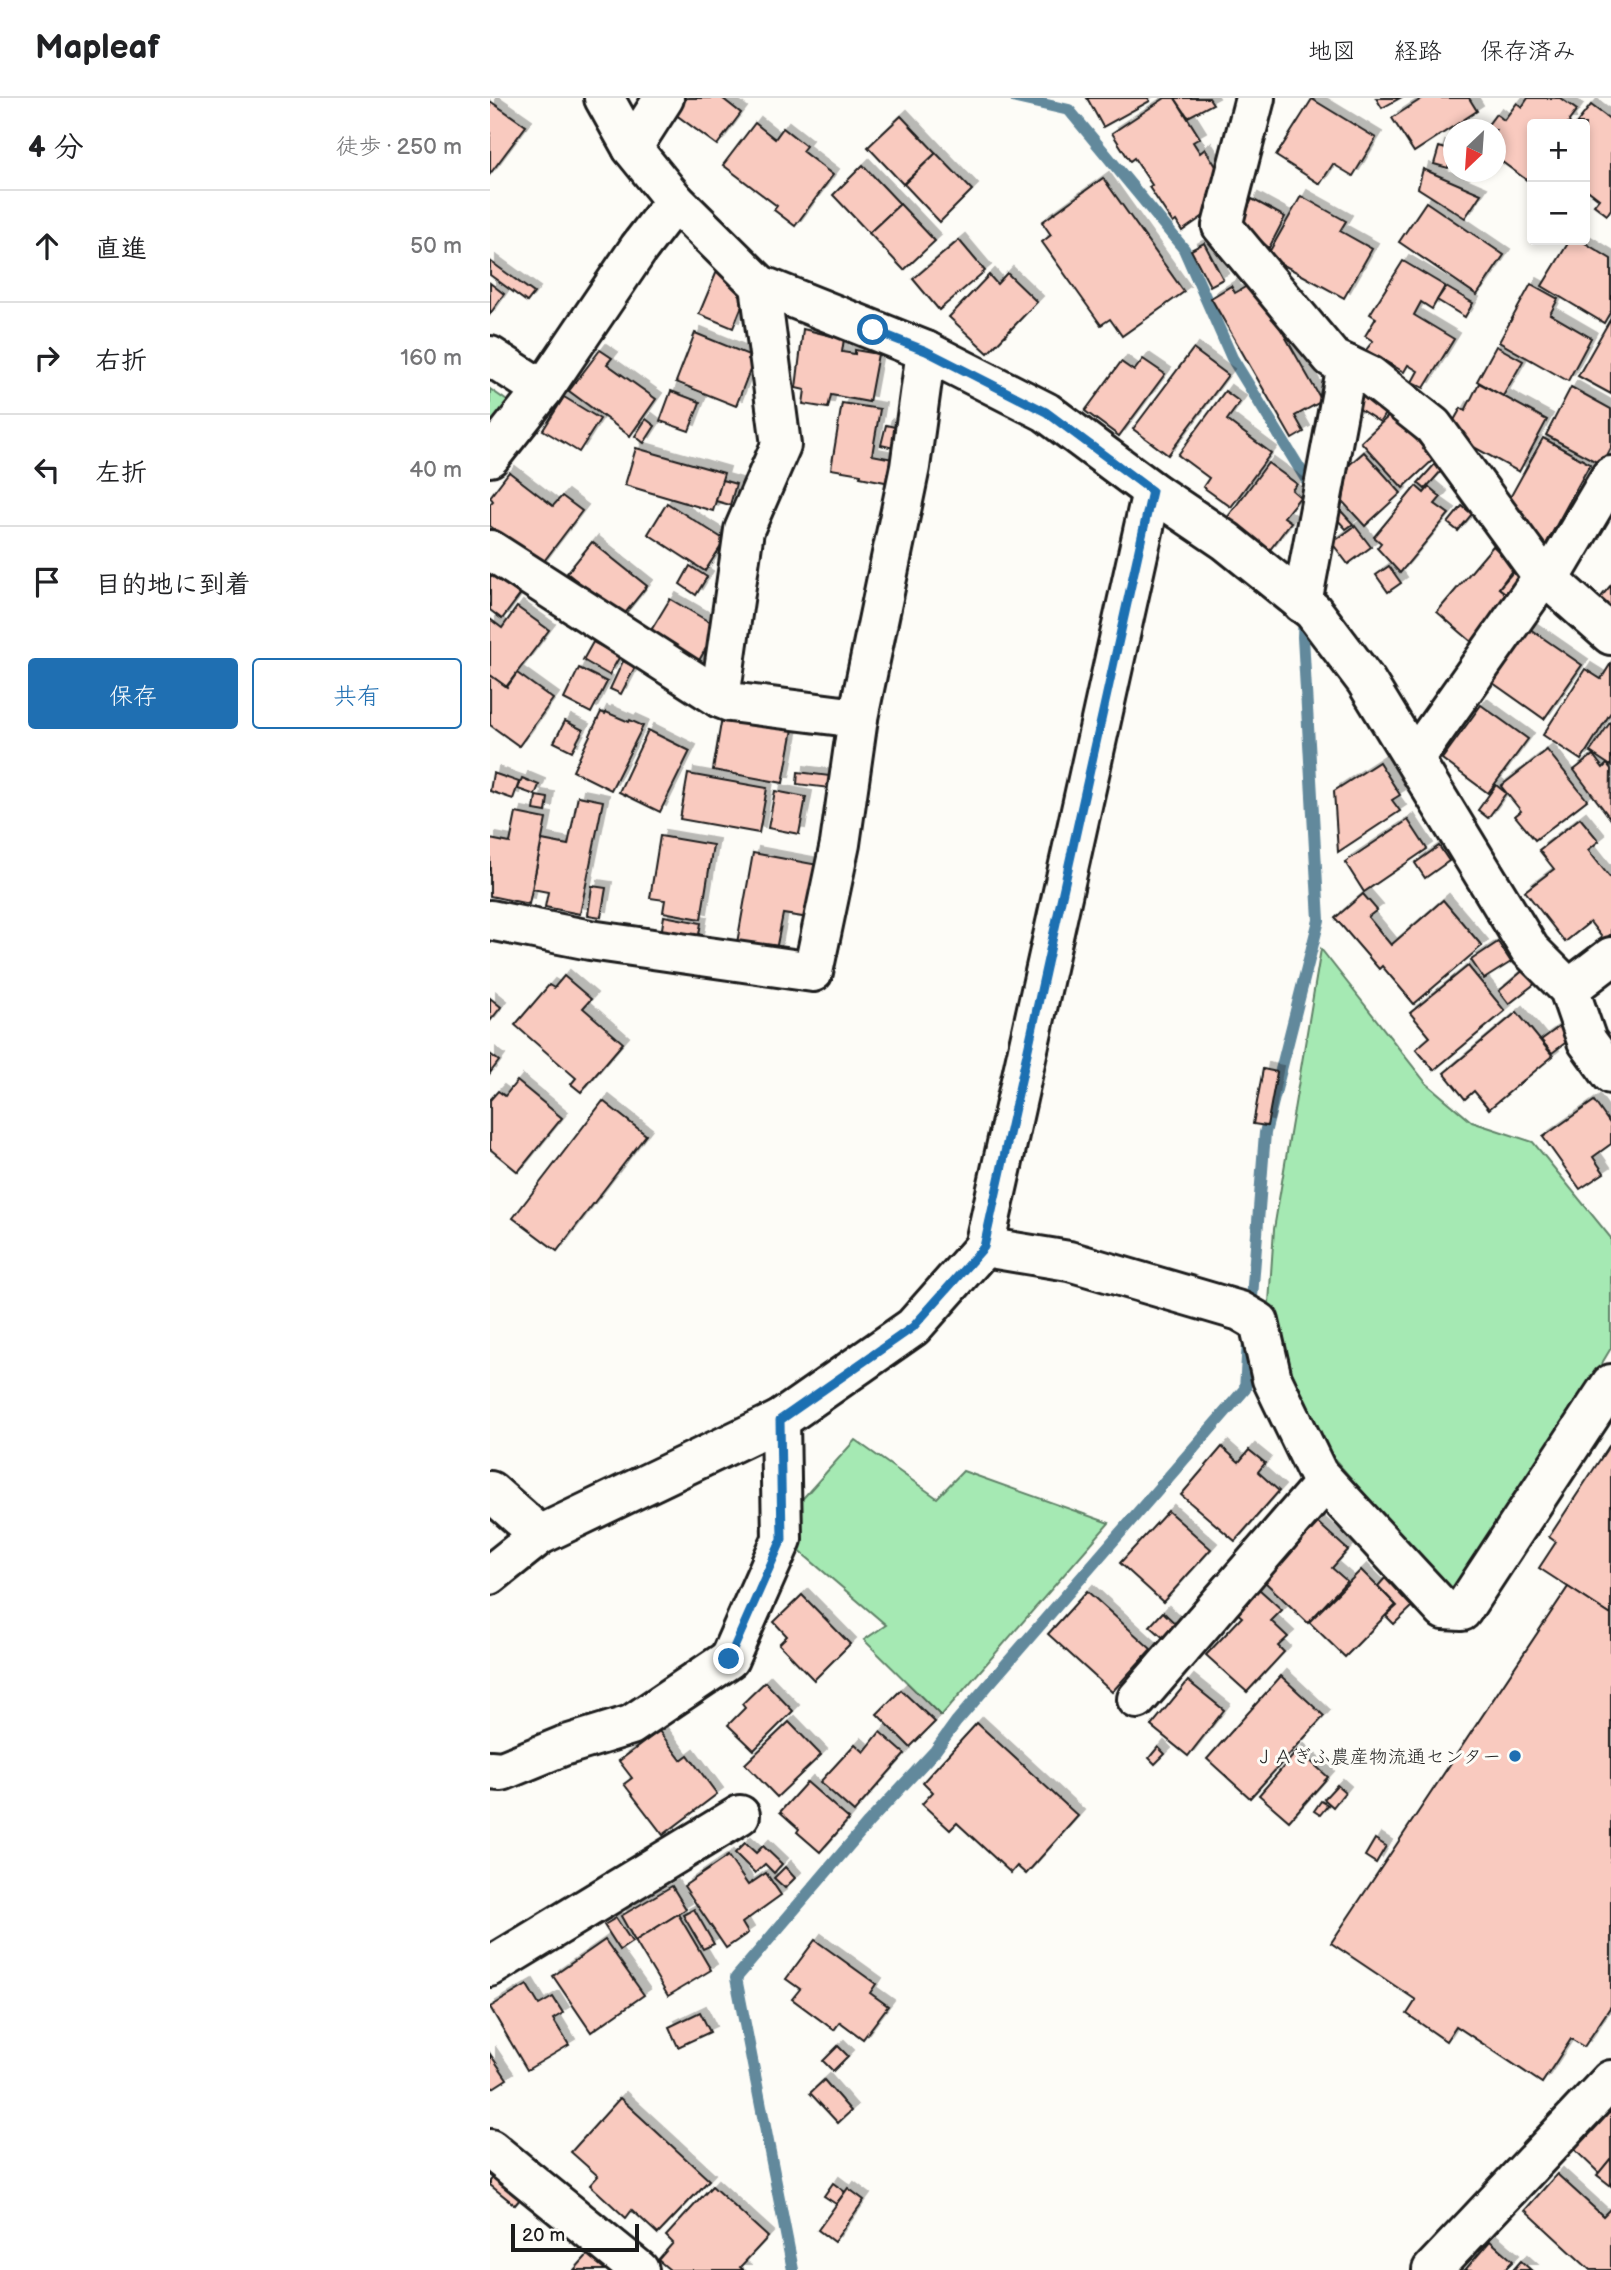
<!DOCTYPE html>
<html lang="ja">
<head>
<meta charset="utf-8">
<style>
  :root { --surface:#fff; --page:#f2f2f2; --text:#202124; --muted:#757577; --line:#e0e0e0; --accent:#1f6fb2 }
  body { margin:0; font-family:"Balsamiq Sans","Klee One",sans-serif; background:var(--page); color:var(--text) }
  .controls { position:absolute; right:21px; top:21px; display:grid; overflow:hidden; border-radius:7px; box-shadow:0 4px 10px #0003 }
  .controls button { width:63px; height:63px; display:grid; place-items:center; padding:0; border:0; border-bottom:2px solid var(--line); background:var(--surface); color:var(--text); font:35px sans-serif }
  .compass { position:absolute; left:953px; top:21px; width:63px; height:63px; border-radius:50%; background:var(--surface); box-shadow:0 4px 10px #0003; rotate:205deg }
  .scale { position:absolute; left:21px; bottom:18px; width:128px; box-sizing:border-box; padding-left:7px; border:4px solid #1c1c1c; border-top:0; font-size:19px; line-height:24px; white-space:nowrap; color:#1c1c1c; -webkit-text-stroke:5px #fdfcf7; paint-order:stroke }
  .stop { position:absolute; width:21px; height:21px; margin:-16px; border:5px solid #1f6fb2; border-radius:50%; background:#fff }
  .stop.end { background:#1f6fb2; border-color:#fff; box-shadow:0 2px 7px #0008 }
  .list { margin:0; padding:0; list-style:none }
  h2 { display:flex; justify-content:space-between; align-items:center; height:91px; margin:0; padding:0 28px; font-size:30px }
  h2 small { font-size:23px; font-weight:400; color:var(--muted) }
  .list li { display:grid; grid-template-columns:46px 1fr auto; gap:21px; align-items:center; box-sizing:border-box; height:112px; padding:0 28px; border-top:2px solid var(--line) }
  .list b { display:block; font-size:26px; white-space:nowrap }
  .list em { font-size:23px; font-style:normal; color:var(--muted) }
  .actions { display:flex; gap:14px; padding:21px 28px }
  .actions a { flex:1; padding:16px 0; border:2px solid var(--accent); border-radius:7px; text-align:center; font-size:24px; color:var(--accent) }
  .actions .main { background:var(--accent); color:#fff }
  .icon { flex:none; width:38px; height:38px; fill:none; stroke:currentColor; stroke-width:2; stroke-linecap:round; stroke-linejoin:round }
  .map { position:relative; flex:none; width:1121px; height:2172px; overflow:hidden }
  header { display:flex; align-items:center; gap:42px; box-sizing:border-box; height:98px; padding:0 35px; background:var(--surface); border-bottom:2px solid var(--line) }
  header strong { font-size:33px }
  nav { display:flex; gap:38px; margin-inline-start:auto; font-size:24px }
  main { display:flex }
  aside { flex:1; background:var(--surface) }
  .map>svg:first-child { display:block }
  .green { fill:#a5e9b3; stroke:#608268; stroke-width:2 }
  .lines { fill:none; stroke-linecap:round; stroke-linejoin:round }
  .stream { stroke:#62899c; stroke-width:12 }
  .building { fill:#f9cabf; stroke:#1c1c1c; stroke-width:2; filter:url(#shadow) }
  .minor-casing { stroke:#1c1c1c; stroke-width:44 }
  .minor { stroke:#fdfcf7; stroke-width:38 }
  .route { stroke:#1f6fb2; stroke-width:9 }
  .poi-dot { fill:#1f6fb2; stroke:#fdfcf7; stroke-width:2.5 }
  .labels { text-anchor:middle; stroke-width:6; stroke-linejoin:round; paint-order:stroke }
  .poi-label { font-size:19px; fill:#1c1c1c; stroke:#fdfcf7; text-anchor:end }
</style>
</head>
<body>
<header>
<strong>Mapleaf</strong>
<nav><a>地図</a><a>経路</a><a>保存済み</a></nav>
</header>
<main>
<aside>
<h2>4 分<small>徒歩 · 250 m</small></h2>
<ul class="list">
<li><svg class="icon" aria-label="ahead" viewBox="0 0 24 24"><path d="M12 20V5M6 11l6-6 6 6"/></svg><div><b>直進</b></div><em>50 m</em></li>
<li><svg class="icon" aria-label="right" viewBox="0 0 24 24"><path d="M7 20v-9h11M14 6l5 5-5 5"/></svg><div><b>右折</b></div><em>160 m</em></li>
<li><svg class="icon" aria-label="left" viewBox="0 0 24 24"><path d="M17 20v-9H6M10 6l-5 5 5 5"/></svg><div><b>左折</b></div><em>40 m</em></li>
<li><svg class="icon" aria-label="arrive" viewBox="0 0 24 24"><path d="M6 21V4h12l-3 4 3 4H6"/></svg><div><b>目的地に到着</b></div></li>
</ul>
<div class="actions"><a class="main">保存</a><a>共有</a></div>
</aside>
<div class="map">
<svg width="1121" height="2172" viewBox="0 0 1121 2172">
  <defs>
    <filter id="shadow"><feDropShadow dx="6" dy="-6" stdDeviation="0" flood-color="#0004"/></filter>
  </defs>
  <rect width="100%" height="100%" fill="#fdfcf7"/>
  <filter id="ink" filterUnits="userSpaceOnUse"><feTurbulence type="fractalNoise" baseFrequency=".0143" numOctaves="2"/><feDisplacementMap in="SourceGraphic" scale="14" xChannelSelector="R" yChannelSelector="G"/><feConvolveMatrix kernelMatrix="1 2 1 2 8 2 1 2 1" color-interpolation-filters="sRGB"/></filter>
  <g filter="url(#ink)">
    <g class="green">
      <polygon points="0,291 20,305 0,330"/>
      <polygon points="831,851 936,985 982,1024 1043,1044 1121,1140 1121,1250 981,1484 959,1493 833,1348 799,1282 778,1220 784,1131"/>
      <polygon points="365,1342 447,1400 473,1373 619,1425 451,1618 374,1542 396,1527 307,1451 307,1407"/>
    </g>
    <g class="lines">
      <g class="stream">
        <polyline points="526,0 579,12 694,151 742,260 821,389 821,393"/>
        <polyline points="761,1212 775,1035 829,822 813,539 814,516"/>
        <polyline points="303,2172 246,1880 378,1725 445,1653 466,1624 755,1291 758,1244"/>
      </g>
    </g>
    <g class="building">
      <polygon points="197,0 232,0 251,15 227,47 185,16"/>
      <polygon points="597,0 658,0 660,3 613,29"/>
      <polygon points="675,0 685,0 710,40 703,44 710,55 715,51 734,81 731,89 718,98 725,110 692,133 686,123 683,125 659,89 662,87 644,60 640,63 622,35"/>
      <polygon points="685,0 719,0 723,6 698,19"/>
      <polygon points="886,0 910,0 892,10"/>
      <polygon points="933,0 979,0 987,13 924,54 902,20"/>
      <polygon points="1038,0 1070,0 1087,12 1079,23 1080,26 1042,26 1042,77 1038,83 1008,61 1006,64 1006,32 994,32 1006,16 1014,22 1027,5 1032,9"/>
      <polygon points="822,1 886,40 863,78 843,66 830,86 786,58"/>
      <polygon points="0,3 36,28 0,76"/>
      <polygon points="1101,7 1121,22 1121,111 1117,117 1104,107 1109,101 1095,90 1095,26 1086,26"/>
      <polygon points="411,18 446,55 413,86 378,49"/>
      <polygon points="265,25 285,41 293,30 316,48 312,53 343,77 305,128 284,112 287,108 233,67"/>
      <polygon points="949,49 963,53 958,70 944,66"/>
      <polygon points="446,55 482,92 450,124 414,86"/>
      <polygon points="373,67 410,106 379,135 343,97"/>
      <polygon points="933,71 991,96 975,120 928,90"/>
      <polygon points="613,80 694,194 632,238 620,221 611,227 552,144 561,137 552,124"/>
      <polygon points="811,98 856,123 850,133 882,151 854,200 777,158"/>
      <polygon points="762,101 795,119 779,150 751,125"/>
      <polygon points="936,104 1014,157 987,197 909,144"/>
      <polygon points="410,106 445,143 414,172 379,135"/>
      <polygon points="469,142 495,173 449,212 423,181"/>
      <polygon points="1080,142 1090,142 1121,161 1121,213 1114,225 1052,188"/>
      <polygon points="714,145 733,181 720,188 701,152"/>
      <polygon points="0,163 44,195 37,204 0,177"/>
      <polygon points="913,163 955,188 942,211 931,204 924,217 964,241 934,290 922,284 928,273 918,267 914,274 876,252 883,243 875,238 886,220 880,216"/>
      <polygon points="227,173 257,195 243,230 209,216"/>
      <polygon points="517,175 547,204 498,255 459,219 499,177 507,186"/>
      <polygon points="764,184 832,303 805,318 814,334 802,341 721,200 741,188 745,195"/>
      <polygon points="0,185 14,196 0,216"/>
      <polygon points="1041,186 1068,201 1060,216 1101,240 1078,283 1009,244"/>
      <polygon points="956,189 983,205 975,219 947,202"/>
      <polygon points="1121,220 1121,296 1088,278"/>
      <polygon points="313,231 354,241 352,254 365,256 365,252 388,256 379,304 341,297 338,310 313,306 315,292 306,290"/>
      <polygon points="205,235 259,257 258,261 263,264 246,308 186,284"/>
      <polygon points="1006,248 1033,263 1013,298 987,283"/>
      <polygon points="703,251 738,277 678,357 643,331"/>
      <polygon points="110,252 122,260 117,266 166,301 140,338 79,293"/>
      <polygon points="653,261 675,276 629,338 595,313 631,264 644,273"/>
      <polygon points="989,285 1057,322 1029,374 962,337 967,327 963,324 971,310 975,313"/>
      <polygon points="1081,289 1121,311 1121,350 1112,367 1056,337"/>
      <polygon points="181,293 210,304 199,333 170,323"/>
      <polygon points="735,293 750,304 737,322 781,355 741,409 713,389 719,380 688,357"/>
      <polygon points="870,295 897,312 890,324 863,307"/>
      <polygon points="74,299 110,321 89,354 53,332"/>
      <polygon points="352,305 390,311 382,357 403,361 400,385 370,379 371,376 341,371"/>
      <polygon points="902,315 944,361 913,390 871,344"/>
      <polygon points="156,321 165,328 154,345 145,338"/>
      <polygon points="396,327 409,330 404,350 391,347"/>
      <polygon points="1053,340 1100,366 1050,457 1023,420 1032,413 1017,405"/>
      <polygon points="146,350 234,375 223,413 135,387"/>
      <polygon points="874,354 911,395 875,428 853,404 858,368"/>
      <polygon points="778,365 807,386 802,392 810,399 794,419 801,424 779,453 737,420"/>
      <polygon points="945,366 952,372 935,391 928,385"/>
      <polygon points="19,374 63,408 72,398 92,413 51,467 0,428 0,406 3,403 0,399"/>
      <polygon points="232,382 246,386 240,407 226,403"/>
      <polygon points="926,388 934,395 939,389 951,399 945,406 959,416 910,475 887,450 891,445 884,439"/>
      <polygon points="177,405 235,442 215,473 158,436"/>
      <polygon points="972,408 982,416 968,433 958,425"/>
      <polygon points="851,413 863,426 856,431 845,419"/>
      <polygon points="865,428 881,449 858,466 842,445"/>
      <polygon points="102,444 157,488 132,519 77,475"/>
      <polygon points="1003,448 1025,468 1009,490 1018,497 1004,514 1007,516 982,544 947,514"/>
      <polygon points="200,468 217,479 206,497 190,486"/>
      <polygon points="899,468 911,485 898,494 886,477"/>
      <polygon points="0,474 30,497 12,521 0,512"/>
      <polygon points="1023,474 1029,481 1018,497 1009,490"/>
      <polygon points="1121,487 1121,520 1105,506"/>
      <polygon points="180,501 228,529 203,573 154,544"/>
      <polygon points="27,509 59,532 16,589 0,577 0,521 12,530"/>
      <polygon points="1040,531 1092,567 1054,621 1003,585"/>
      <polygon points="103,544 130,558 119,577 93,562"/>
      <polygon points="133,563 145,569 131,596 120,591"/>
      <polygon points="1121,565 1121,614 1091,662 1053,637 1095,571 1111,581"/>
      <polygon points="89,570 117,584 101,615 74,601"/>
      <polygon points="27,575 63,601 29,648 0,627 0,577 17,589"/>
      <polygon points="991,607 1038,641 998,695 952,661"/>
      <polygon points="111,614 115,616 116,614 139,624 140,622 153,628 121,692 83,673"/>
      <polygon points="232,619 303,631 293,685 223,672"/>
      <polygon points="75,623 93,632 82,653 64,644"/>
      <polygon points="1121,623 1121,668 1100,654"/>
      <polygon points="158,632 200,653 170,714 129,694"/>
      <polygon points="1057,652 1097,702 1045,742 1025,718 1031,713 1011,688"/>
      <polygon points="1103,657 1113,670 1117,666 1121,671 1120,720 1084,672"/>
      <polygon points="889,664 910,697 902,702 910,713 848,754 844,693"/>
      <polygon points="308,674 340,678 339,690 307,686"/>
      <polygon points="3,675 29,684 23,701 0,693"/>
      <polygon points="198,676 277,690 269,735 190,721"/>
      <polygon points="32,680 49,687 45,697 28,691"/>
      <polygon points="1006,687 1016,695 998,720 988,712"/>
      <polygon points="285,693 316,699 309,736 278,730"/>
      <polygon points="46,698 58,700 56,714 44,712"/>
      <polygon points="88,698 113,703 90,816 55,809 58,794 42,791 52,742 78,747"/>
      <polygon points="26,715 56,721 39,806 0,798 0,741 20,745"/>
      <polygon points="1090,720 1109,743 1098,752 1121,781 1121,836 1114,842 1100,824 1075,844 1035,793 1064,771 1049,752"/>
      <polygon points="918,722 937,751 874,794 855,764"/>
      <polygon points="170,738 223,747 211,821 173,814 175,802 160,800"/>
      <polygon points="949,748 959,763 935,780 925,765"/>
      <polygon points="263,755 328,767 319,820 293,816 286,852 247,845"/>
      <polygon points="102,788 116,790 111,819 98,817"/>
      <polygon points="873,796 887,812 878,819 901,847 953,802 992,848 924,906 892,868 889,871 845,820"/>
      <polygon points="174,818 211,825 208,842 171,837"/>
      <polygon points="1008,844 1021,864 994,881 981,862"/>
      <polygon points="978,868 1015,913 944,972 926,951 940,939 920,915"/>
      <polygon points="1036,870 1047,884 1019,906 1009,893"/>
      <polygon points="74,878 101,901 93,910 133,945 91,994 81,986 86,980 25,927 59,887 64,890"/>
      <polygon points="0,900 11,909 0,923"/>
      <polygon points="1027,914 1063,958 999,1011 984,993 975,1001 954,975"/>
      <polygon points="1073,926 1083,939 1062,955 1051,942"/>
      <polygon points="0,956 9,963 0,975"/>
      <polygon points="773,971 787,974 777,1028 763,1026"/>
      <polygon points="27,983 72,1020 28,1074 0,1051 0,1002 8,993 15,998"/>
      <polygon points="113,1003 156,1037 67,1153 23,1120"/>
      <polygon points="1104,1003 1121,1027 1121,1046 1103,1059 1114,1075 1090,1091 1053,1039"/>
      <polygon points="1119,1348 1121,1350 1121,1517 1049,1470 1066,1444 1059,1439"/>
      <polygon points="732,1349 749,1364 759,1352 775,1365 768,1374 789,1393 745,1443 691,1397"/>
      <polygon points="678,1413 721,1451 673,1504 630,1465"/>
      <polygon points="828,1425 858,1452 842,1470 857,1483 818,1525 774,1483"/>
      <polygon points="871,1472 906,1507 855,1559 819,1524"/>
      <polygon points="895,1480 922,1509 904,1526 896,1518 907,1508 888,1488"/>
      <polygon points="1078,1489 1121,1517 1121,1908 1094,1949 1081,1941 1052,1985 966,1928 956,1943 917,1916 926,1902 841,1845"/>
      <polygon points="769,1491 792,1512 781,1523 798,1539 788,1548 794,1554 757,1594 716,1557 752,1519 747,1515"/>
      <polygon points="597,1493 661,1551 622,1594 558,1536"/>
      <polygon points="312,1497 360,1546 324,1582 289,1546 297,1538 284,1524"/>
      <polygon points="673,1514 689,1529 677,1543 660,1528"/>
      <polygon points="791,1578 834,1618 760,1700 717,1661"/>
      <polygon points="698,1583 734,1612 698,1658 661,1628"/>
      <polygon points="275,1584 303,1613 264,1652 238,1627 255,1610 252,1606"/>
      <polygon points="411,1592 445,1624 420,1649 387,1616"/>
      <polygon points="299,1624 331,1657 287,1699 255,1666"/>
      <polygon points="487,1625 588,1718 536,1776 527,1768 521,1775 467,1725 460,1732 432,1706 443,1694 433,1684"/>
      <polygon points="169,1633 191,1662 198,1657 227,1696 173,1737 134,1686 142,1680 129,1663"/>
      <polygon points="390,1634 415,1656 364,1714 330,1684 365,1646 374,1654"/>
      <polygon points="668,1649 675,1656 665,1666 659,1660"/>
      <polygon points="808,1652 838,1679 799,1723 769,1697"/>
      <polygon points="317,1684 359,1721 330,1754 307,1734 309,1731 290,1714"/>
      <polygon points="847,1687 855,1694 843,1709 834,1701"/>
      <polygon points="831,1703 838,1707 830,1717 824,1713"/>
      <polygon points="885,1741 896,1748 886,1765 875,1758"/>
      <polygon points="255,1745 266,1755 273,1748 292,1766 284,1775 275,1766 265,1775 245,1755"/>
      <polygon points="238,1758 258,1787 276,1775 291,1797 252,1825 258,1835 236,1850 194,1788"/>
      <polygon points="295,1769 305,1780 295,1790 284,1780"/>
      <polygon points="182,1788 196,1811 145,1843 131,1818"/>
      <polygon points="204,1811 224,1846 213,1851 193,1817"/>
      <polygon points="188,1816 221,1872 178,1898 145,1843"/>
      <polygon points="126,1820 142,1844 130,1852 114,1827"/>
      <polygon points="115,1842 154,1897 101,1934 63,1878"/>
      <polygon points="325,1842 386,1886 380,1895 398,1908 373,1941 350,1924 344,1932 302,1901 310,1891 296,1881"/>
      <polygon points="37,1887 49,1907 63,1899 73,1915 63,1921 79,1947 37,1972 0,1909"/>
      <polygon points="210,1914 220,1934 188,1949 179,1929"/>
      <polygon points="348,1948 358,1958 343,1973 333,1963"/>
      <polygon points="0,1956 17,1981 0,1992"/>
      <polygon points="334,1982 361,2013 348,2025 320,1995"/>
      <polygon points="130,2000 219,2082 168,2136 142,2112 136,2120 100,2087 108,2078 81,2054"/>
      <polygon points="1121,2013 1121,2060 1109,2075 1085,2052"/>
      <polygon points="1121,2060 1121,2088 1107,2077"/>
      <polygon points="10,2072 36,2094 25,2107 0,2087 0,2083"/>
      <polygon points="1067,2076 1113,2118 1121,2110 1121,2172 1100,2172 1035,2112"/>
      <polygon points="343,2085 355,2094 346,2106 334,2098"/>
      <polygon points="222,2088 278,2139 250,2169 254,2172 180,2172 168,2162 183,2145 176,2138"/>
      <polygon points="358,2090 374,2102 344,2144 328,2132"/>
      <polygon points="1000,2143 1023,2163 1014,2172 975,2172"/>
      <polygon points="101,2153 122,2172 84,2172"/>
      <polygon points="1031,2163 1041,2172 1023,2172"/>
    </g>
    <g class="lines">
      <defs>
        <g id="minor">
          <polyline points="114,0 142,50 185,103 270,187 436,253 556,314 662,393 736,443 823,513 876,583 1040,852 1079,891 1097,943 1121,976"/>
          <polyline points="765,0 732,128 842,260 880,278 943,328 1048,472 1121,537"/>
          <polyline points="142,50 174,0"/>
          <polyline points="0,258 53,292"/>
          <polyline points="0,359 53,292 149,150 185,103"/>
          <polyline points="0,452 230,600 240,604 368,620"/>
          <polyline points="812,505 857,267"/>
          <polyline points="230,600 254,432 291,347 270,187"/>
          <polyline points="925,660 1050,483 1063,476 1121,378"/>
          <polyline points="0,822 100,842 323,874 350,746 368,620 420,369 436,253"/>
          <polyline points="1079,891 1121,859"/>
          <polyline points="494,1149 579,1163 750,1213 769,1224 782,1281 828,1376 954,1512 972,1513 1121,1286"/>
          <polyline points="0,1393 50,1437"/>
          <polyline points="0,1477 50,1437 290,1322 423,1229 494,1149 662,393"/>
          <polyline points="647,1601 835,1384"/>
          <polyline points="0,1672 12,1673 73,1648 141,1627 239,1561 292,1441 290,1322"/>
          <polyline points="0,1869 250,1717"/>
          <polyline points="0,2051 149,2172"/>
          <polyline points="942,2172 1121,1982"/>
        </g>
      </defs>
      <use href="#minor" class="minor-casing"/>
      <use href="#minor" class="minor"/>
    </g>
  </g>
  <g class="lines" filter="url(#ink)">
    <polyline class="route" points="239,1561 292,1441 290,1322 423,1229 494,1149 662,393 556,314 436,253 383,232"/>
  </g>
  <circle class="poi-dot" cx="1025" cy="1658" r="7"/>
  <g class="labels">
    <g class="poi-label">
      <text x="1011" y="1665">ＪＡぎふ農産物流通センター</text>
    </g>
  </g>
</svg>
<div class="controls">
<button>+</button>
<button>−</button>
</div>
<svg class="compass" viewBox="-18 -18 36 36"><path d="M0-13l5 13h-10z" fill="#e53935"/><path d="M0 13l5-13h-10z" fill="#757577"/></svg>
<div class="scale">20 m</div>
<div class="stop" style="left:383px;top:232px"></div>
<div class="stop end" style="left:239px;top:1561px"></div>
</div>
</main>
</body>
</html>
